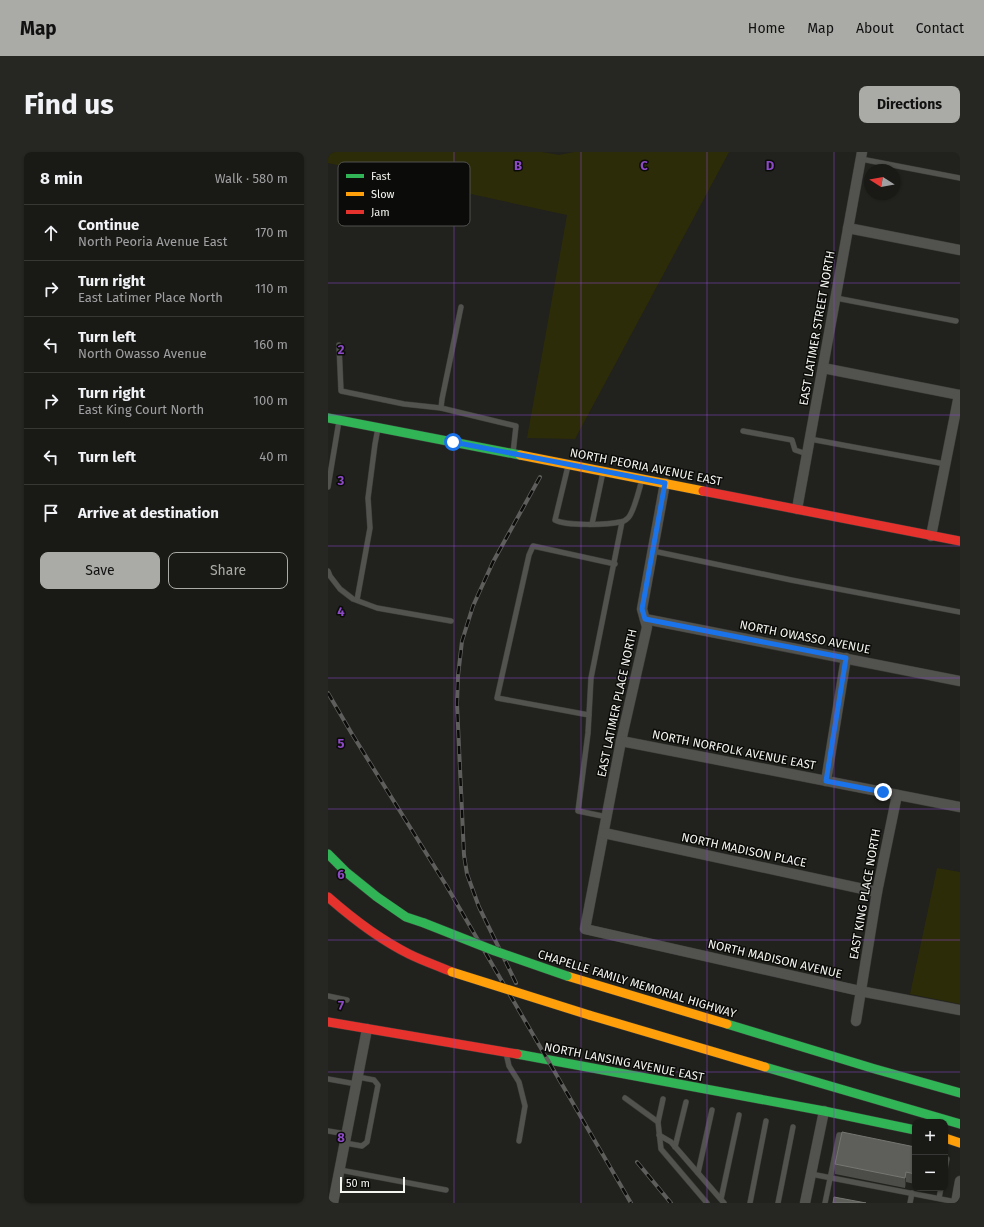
<!DOCTYPE html>
<html lang="en">
<head>
<meta charset="utf-8">
<style>
  :root { --surface:#191916; --page:#262623; --text:#f1f3f6; --muted:#9fa0a1; --line:#373835; --accent:#aaaaa6 }
  body { margin:0; font-family:"Fira Sans",sans-serif; background:var(--page); color:var(--text) }
  .controls { position:absolute; right:12px; bottom:12px; display:grid; overflow:hidden; border-radius:8px; box-shadow:0 1px 3px #0004 }
  .controls button { width:36px; height:36px; display:grid; place-items:center; padding:0; border:0; border-bottom:1px solid var(--line); background:var(--surface); color:var(--text); font:20px sans-serif }
  .compass { position:absolute; left:536px; top:12px; width:36px; height:36px; border-radius:50%; background:var(--surface); box-shadow:0 1px 3px #0004; rotate:281deg }
  .scale { position:absolute; left:12px; bottom:10px; width:65px; box-sizing:border-box; padding-left:4px; border:2px solid #f4f4f0; border-top:0; font-size:11px; line-height:14px; white-space:nowrap; color:#f4f4f0; -webkit-text-stroke:3px #0b0b09; paint-order:stroke }
  .stop { position:absolute; width:12px; height:12px; margin:-9px; border:3px solid #1a73e8; border-radius:50%; background:#fff }
  .stop.end { background:#1a73e8; border-color:#fff; box-shadow:0 1px 4px #0008 }
  .list { margin:0; padding:0; list-style:none }
  h2 { display:flex; justify-content:space-between; align-items:center; height:52px; margin:0; padding:0 16px; font-size:17px }
  h2 small { font-size:13px; font-weight:400; color:var(--muted) }
  .list li { display:grid; grid-template-columns:26px 1fr auto; gap:12px; align-items:center; box-sizing:border-box; height:56px; padding:0 16px; border-top:1px solid var(--line) }
  .list b { display:block; font-size:15px; white-space:nowrap }
  .list p { margin:0; font-size:13px; white-space:nowrap; color:var(--muted) }
  .list em { font-size:13px; font-style:normal; color:var(--muted) }
  .actions { display:flex; gap:8px; padding:12px 16px }
  .actions a { flex:1; padding:9px 0; border:1px solid var(--accent); border-radius:8px; text-align:center; font-size:14px; color:var(--accent) }
  .actions .main { background:var(--accent); color:#111 }
  .icon { flex:none; width:22px; height:22px; fill:none; stroke:currentColor; stroke-width:2; stroke-linecap:round; stroke-linejoin:round }
  .map { position:relative; flex:none; width:632px; height:1051px; overflow:hidden; border-radius:8px }
  header { display:flex; align-items:center; gap:24px; box-sizing:border-box; height:56px; padding:0 20px; background:var(--accent); color:#111 }
  header strong { font-size:19px }
  nav { display:flex; gap:22px; margin-inline-start:auto; font-size:14px }
  .intro { display:flex; align-items:center; justify-content:space-between; box-sizing:border-box; height:96px; padding:0 24px }
  h1 { margin:0; font-size:28px }
  .button { padding:10px 18px; border-radius:8px; background:var(--accent); color:#111; font-size:14px; font-weight:700 }
  main { display:flex; gap:24px; padding:0 24px }
  aside { flex:1; background:var(--surface); border-radius:8px; box-shadow:0 1px 3px #0004 }
  .map>svg:first-child { display:block }
  .green { fill:#2d2c08 }
  .lines { fill:none; stroke-linecap:round; stroke-linejoin:round }
  .lane-casing { stroke:#3c3c3a; stroke-width:6 }
  .street-casing { stroke:#3c3c3a; stroke-width:11 }
  .fast-casing { stroke:#3c3c3a; stroke-width:10 }
  .slow-casing { stroke:#3c3c3a; stroke-width:10 }
  .jam-casing { stroke:#3c3c3a; stroke-width:10 }
  .lane { stroke:#52524f; stroke-width:5 }
  .street { stroke:#52524f; stroke-width:10 }
  .fast { stroke:#30b455; stroke-width:9 }
  .slow { stroke:#ff9f0a; stroke-width:9 }
  .jam { stroke:#e5322d; stroke-width:9 }
  .rail-casing { stroke:#5e5e5c; stroke-width:4 }
  .rail { stroke:#0b0b09; stroke-width:2.5; stroke-dasharray:8; stroke-linecap:butt }
  .fast-bridge-casing { stroke:#3c3c3a; stroke-width:10; stroke-linecap:butt }
  .slow-bridge-casing { stroke:#3c3c3a; stroke-width:10; stroke-linecap:butt }
  .fast-bridge { stroke:#30b455; stroke-width:9 }
  .slow-bridge { stroke:#ff9f0a; stroke-width:9 }
  .wall { fill:#4c4c49 }
  .shaded-wall { fill:#333330 }
  .building { fill:#5e5e5b; stroke:#757572 }
  .route { stroke:#1a73e8; stroke-width:5 }
  .grid { fill:none; stroke:#8d4ac6; stroke-width:1; stroke-opacity:0.55 }
  .labels { text-anchor:middle; stroke-width:3; stroke-linejoin:round; paint-order:stroke }
  .street-label { font-size:12px; fill:#f4f4f0; stroke:#0b0b09 }
  .key { fill:#0b0b09; stroke:#51514e; stroke-width:1 }
  .key-label { font-size:11px; fill:#f4f4f0 }
  .grid-label { font-size:13px; text-anchor:middle; font-weight:bold; fill:#8d4ac6; stroke:#0b0b09; stroke-width:3; stroke-linejoin:round; paint-order:stroke }
</style>
</head>
<body>
<header>
<strong>Map</strong>
<nav><a>Home</a><a>Map</a><a>About</a><a>Contact</a></nav>
</header>
<div class="intro"><h1>Find us</h1><a class="button">Directions</a></div>
<main>
<aside>
<h2>8 min<small>Walk · 580 m</small></h2>
<ul class="list">
<li><svg class="icon" aria-label="ahead" viewBox="0 0 24 24"><path d="M12 20V5M6 11l6-6 6 6"/></svg><div><b>Continue</b><p>North Peoria Avenue East</p></div><em>170 m</em></li>
<li><svg class="icon" aria-label="right" viewBox="0 0 24 24"><path d="M7 20v-9h11M14 6l5 5-5 5"/></svg><div><b>Turn right</b><p>East Latimer Place North</p></div><em>110 m</em></li>
<li><svg class="icon" aria-label="left" viewBox="0 0 24 24"><path d="M17 20v-9H6M10 6l-5 5 5 5"/></svg><div><b>Turn left</b><p>North Owasso Avenue</p></div><em>160 m</em></li>
<li><svg class="icon" aria-label="right" viewBox="0 0 24 24"><path d="M7 20v-9h11M14 6l5 5-5 5"/></svg><div><b>Turn right</b><p>East King Court North</p></div><em>100 m</em></li>
<li><svg class="icon" aria-label="left" viewBox="0 0 24 24"><path d="M17 20v-9H6M10 6l-5 5 5 5"/></svg><div><b>Turn left</b></div><em>40 m</em></li>
<li><svg class="icon" aria-label="arrive" viewBox="0 0 24 24"><path d="M6 21V4h12l-3 4 3 4H6"/></svg><div><b>Arrive at destination</b></div></li>
</ul>
<div class="actions"><a class="main">Save</a><a>Share</a></div>
</aside>
<div class="map">
<svg width="632" height="1051" viewBox="0 0 632 1051">
  <rect width="100%" height="100%" fill="#21211d"/>
  <g class="green">
    <polygon points="0,0 214,0 231,3 246,0 401,0 247,287 199,286 239,63 0,11"/>
    <polygon points="609,716 632,720 632,852 582,842"/>
  </g>
  <g class="lines">
    <defs>
      <g id="lane">
        <polyline points="533,7 632,26"/>
        <polyline points="508,146 628,169"/>
        <polyline points="133,155 114,247 113,256 188,274 185,301"/>
        <polyline points="11,193 13,239 76,252 113,256"/>
        <polyline points="415,279 464,288 467,298 479,302"/>
        <polyline points="482,287 617,312"/>
        <path d="M240 314 227 368C238 374 279 373 292 370 295 370 298 368 300 366 305 361 312 335 314 327"/>
        <polyline points="0,335 11,269"/>
        <polyline points="264,372 275,320"/>
        <polyline points="325,399 463,428 632,460"/>
        <polyline points="0,419 2,424 12,437 25,447 49,456 123,469"/>
        <polyline points="29,448 42,376 40,346 47,292 50,276"/>
        <polyline points="261,563 169,546 201,403 205,394 287,412"/>
        <polyline points="279,665 250,659 260,581 263,526 294,370"/>
        <polyline points="0,844 19,848"/>
        <polyline points="178,901 181,914 191,930 197,954 191,989"/>
        <polyline points="0,927 28,932"/>
        <polyline points="297,946 330,970 333,997 379,1051"/>
        <polyline points="330,970 335,947"/>
        <polyline points="0,979 18,982"/>
        <polyline points="331,983 343,990 396,1051"/>
        <polyline points="17,991 34,994 39,990 50,933 46,928 30,925"/>
        <polyline points="347,995 358,950"/>
        <polyline points="617,1006 619,1007 617,1017"/>
        <polyline points="12,1018 118,1038"/>
        <polyline points="370,1021 384,958"/>
        <polyline points="483,1022 628,1050"/>
        <polyline points="611,1046 613,1036"/>
        <polyline points="393,1047 411,963"/>
        <polyline points="422,1051 438,969"/>
        <polyline points="450,1051 465,975"/>
        <polyline points="497,1051 511,983 518,984"/>
        <polyline points="582,1051 584,1041"/>
      </g>
      <g id="street">
        <polyline points="520,76 632,98"/>
        <polyline points="495,216 632,243"/>
        <polyline points="337,331 314,457 319,475 293,589 257,777 532,839 632,858"/>
        <polyline points="469,357 534,0"/>
        <polyline points="603,384 631,243"/>
        <polyline points="317,467 632,529"/>
        <polyline points="293,589 632,655"/>
        <polyline points="498,629 518,506"/>
        <polyline points="276,681 549,740"/>
        <polyline points="528,869 549,740 569,643"/>
        <polyline points="5,1051 39,877"/>
        <polyline points="477,1051 496,959"/>
        <polyline points="628,1051 632,1029"/>
      </g>
      <g id="fast">
        <polyline points="0,266 192,303"/>
        <polyline points="0,702 18,720 49,745 78,765 96,771"/>
        <polyline points="399,872 547,917 632,941"/>
        <polyline points="189,902 496,959 587,978"/>
        <polyline points="437,915 632,972"/>
      </g>
      <g id="slow">
        <polyline points="192,303 375,339"/>
        <polyline points="239,824 399,872"/>
        <polyline points="261,863 437,915"/>
        <polyline points="617,986 632,991"/>
      </g>
      <g id="jam">
        <polyline points="375,339 632,389"/>
        <path d="M0 745C25 767 51 787 81 802 95 809 110 814 124 820"/>
        <polyline points="0,870 189,902"/>
      </g>
    </defs>
    <use href="#lane" class="lane-casing"/>
    <use href="#street" class="street-casing"/>
    <use href="#fast" class="fast-casing"/>
    <use href="#slow" class="slow-casing"/>
    <use href="#jam" class="jam-casing"/>
    <use href="#lane" class="lane"/>
    <use href="#street" class="street"/>
    <use href="#fast" class="fast"/>
    <use href="#slow" class="slow"/>
    <use href="#jam" class="jam"/>
    <defs>
      <g id="rail">
        <polyline points="0,541 24,582 118,733 303,1051"/>
        <polyline points="188,831 151,755 139,722 136,703 129,552 130,524 134,489 145,454 165,410 212,325"/>
        <polyline points="309,1010 343,1051"/>
      </g>
    </defs>
    <use href="#rail" class="rail-casing"/>
    <use href="#rail" class="rail"/>
    <defs>
      <polyline id="fast-bridge" points="96,771 167,799 239,824"/>
      <polyline id="slow-bridge" points="124,820 261,863"/>
    </defs>
    <use href="#fast-bridge" class="fast-bridge-casing"/>
    <use href="#slow-bridge" class="slow-bridge-casing"/>
    <use href="#fast-bridge" class="fast-bridge"/>
    <use href="#slow-bridge" class="slow-bridge"/>
  </g>
  <polygon class="wall" points="587,995 587,1032 578,1030 577,1036 507,1022 507,1012"/>
  <polygon class="shaded-wall" points="578,1020 578,1030 577,1036 577,1026"/>
  <g class="building">
    <polygon points="514,980 587,995 587,1022 578,1020 577,1026 507,1012"/>
    <polygon points="506,1045 538,1051 505,1051"/>
  </g>
  <g class="lines">
    <polyline class="route" points="125,290 337,331 314,457 317,467 518,506 498,629 555,640"/>
  </g>
  <path class="grid" d="M126 0V1051M253 0V1051M379 0V1051M506 0V1051M0 131H632M0 263H632M0 394H632M0 526H632M0 657H632M0 788H632M0 920H632"/>
  <g class="labels">
    <g class="street-label">
      <text transform="translate(489 176) rotate(-80)" y="4">EAST LATIMER STREET NORTH</text>
      <text transform="translate(318 315) rotate(11)" y="4">NORTH PEORIA AVENUE EAST</text>
      <text transform="translate(477 485) rotate(11)" y="4">NORTH OWASSO AVENUE</text>
      <text transform="translate(289 551) rotate(-78)" y="4">EAST LATIMER PLACE NORTH</text>
      <text transform="translate(406 598) rotate(11)" y="4">NORTH NORFOLK AVENUE EAST</text>
      <text transform="translate(416 698) rotate(12)" y="4">NORTH MADISON PLACE</text>
      <text transform="translate(537 742) rotate(-80)" y="4">EAST KING PLACE NORTH</text>
      <text transform="translate(447 807) rotate(13)" y="4">NORTH MADISON AVENUE</text>
      <text transform="translate(309 832) rotate(17)" y="4">CHAPELLE FAMILY MEMORIAL HIGHWAY</text>
      <text transform="translate(296 910) rotate(11)" y="4">NORTH LANSING AVENUE EAST</text>
    </g>
  </g>
  <rect x="10" y="10" width="132" height="64" rx="6" class="key"/>
  <rect x="18" y="22" width="18" height="4" fill="#30b455"/>
  <rect x="18" y="40" width="18" height="4" fill="#ff9f0a"/>
  <rect x="18" y="58" width="18" height="4" fill="#e5322d"/>
  <g class="key-label">
    <text x="43" y="28">Fast</text>
    <text x="43" y="46">Slow</text>
    <text x="43" y="64">Jam</text>
  </g>
  <g class="grid-label">
    <text x="190" y="18">B</text>
    <text x="316" y="18">C</text>
    <text x="442" y="18">D</text>
    <text x="13" y="202">2</text>
    <text x="13" y="333">3</text>
    <text x="13" y="464">4</text>
    <text x="13" y="596">5</text>
    <text x="13" y="727">6</text>
    <text x="13" y="858">7</text>
    <text x="13" y="990">8</text>
  </g>
</svg>
<div class="controls">
<button>+</button>
<button>−</button>
</div>
<svg class="compass" viewBox="-18 -18 36 36"><path d="M0-13l5 13h-10z" fill="#e53935"/><path d="M0 13l5-13h-10z" fill="#9fa0a1"/></svg>
<div class="scale">50 m</div>
<div class="stop" style="left:125px;top:290px"></div>
<div class="stop end" style="left:555px;top:640px"></div>
</div>
</main>
</body>
</html>
